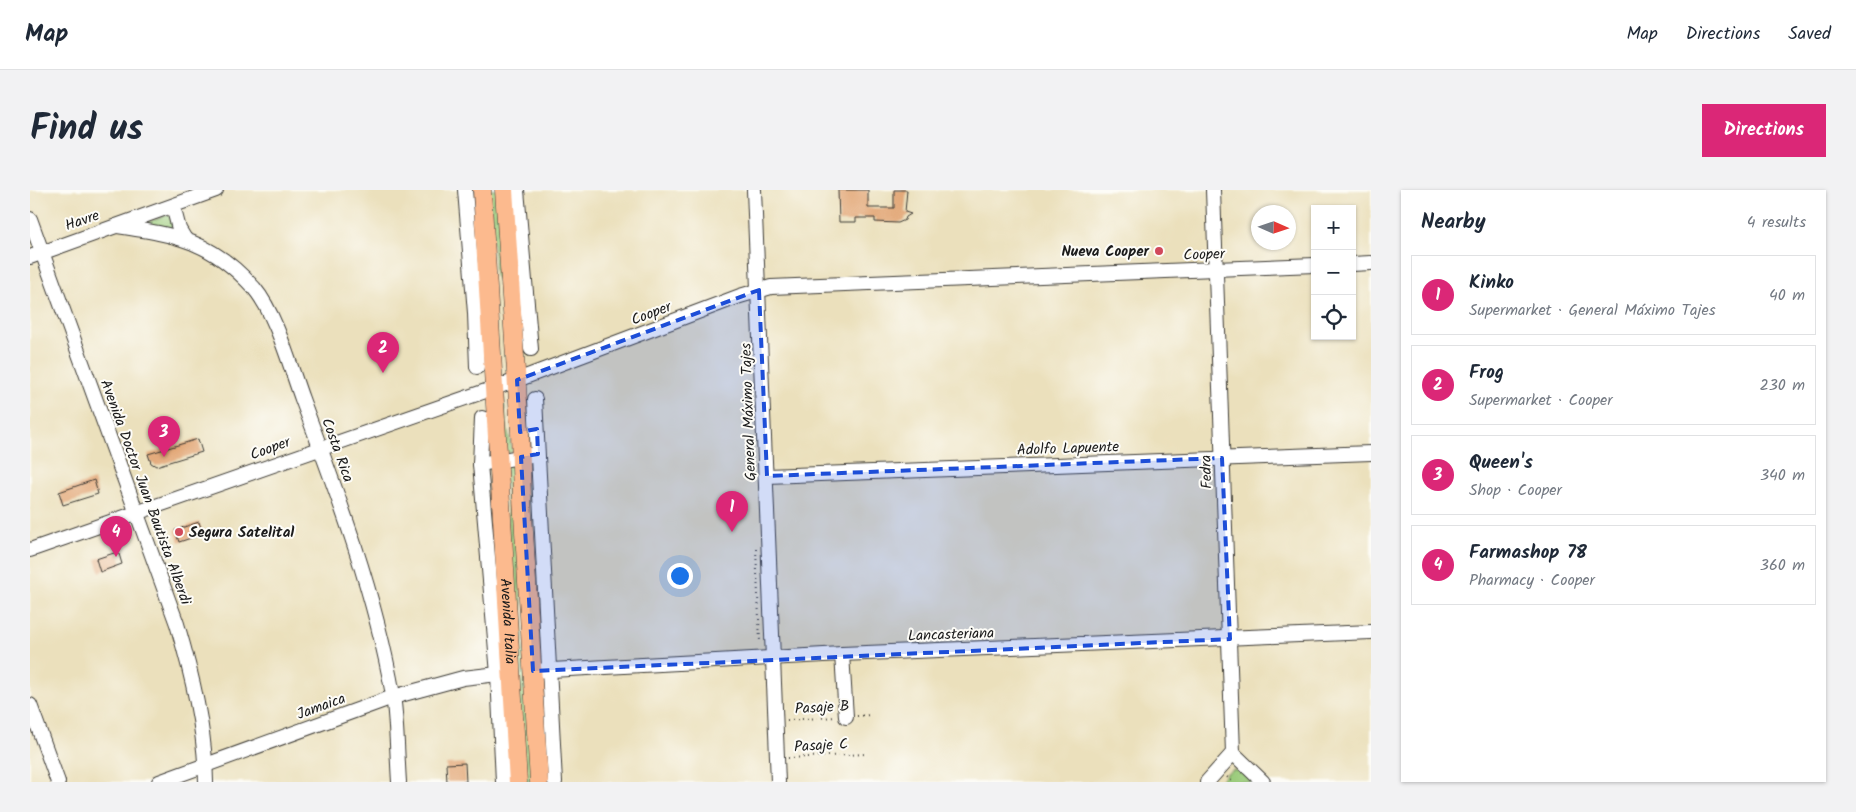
<!DOCTYPE html>
<html lang="en">
<head>
<meta charset="utf-8">
<style>
  :root { --surface:#fff; --page:#f2f2f3; --text:#1f2937; --muted:#747a83; --line:#e0e1e3; --accent:#db2777 }
  body { margin:0; font-family:Kalam,sans-serif; background:var(--page); color:var(--text) }
  .controls { position:absolute; right:15px; top:15px; display:grid; overflow:hidden; border-radius:0px; box-shadow:0 1px 4px #0004 }
  .controls button { width:45px; height:45px; display:grid; place-items:center; padding:0; border:0; border-bottom:1px solid var(--line); background:var(--surface); color:var(--text); font:25px sans-serif }
  .compass { position:absolute; left:1221px; top:15px; width:45px; height:45px; border-radius:50%; background:var(--surface); box-shadow:0 1px 4px #0004; rotate:93deg }
  .you { position:absolute; left:649px; top:385px; width:18px; height:18px; margin:-12px; border:4px solid #fff; border-radius:50%; background:#1a73e8; box-shadow:0 0 0 8px #1a73e833 }
  .badge { display:grid; place-items:center; width:32px; height:32px; border-radius:50%; background:var(--accent); color:#fff; font-size:16px; font-weight:700 }
  .pin { position:absolute; translate:-50% -41px; filter:drop-shadow(0 1px 2px #0008) }
  .pin::after { content:''; position:absolute; top:26px; width:18px; height:15px; background:inherit; clip-path:polygon(0 0,100% 0,50% 100%) }
  .list { margin:0; padding:0; list-style:none }
  h2 { display:flex; justify-content:space-between; align-items:center; height:65px; margin:0; padding:0 20px; font-size:21px }
  h2 small { font-size:16px; font-weight:400; color:var(--muted) }
  .list li { display:grid; grid-template-columns:32px 1fr auto; gap:15px; align-items:center; box-sizing:border-box; height:80px; margin:0 10px 10px; padding:0 10px; border:1px solid var(--line); border-radius:0px }
  .list b { display:block; font-size:19px; white-space:nowrap }
  .list p { margin:0; font-size:16px; white-space:nowrap; color:var(--muted) }
  .list em { font-size:16px; font-style:normal; color:var(--muted) }
  .icon { flex:none; width:28px; height:28px; fill:none; stroke:currentColor; stroke-width:2; stroke-linecap:round; stroke-linejoin:round }
  .map { position:relative; flex:none; width:1341px; height:592px; overflow:hidden; border-radius:0px }
  header { display:flex; align-items:center; gap:30px; box-sizing:border-box; height:70px; padding:0 25px; background:var(--surface); border-bottom:1px solid var(--line) }
  header strong { font-size:24px }
  nav { display:flex; gap:28px; margin-inline-start:auto; font-size:18px }
  .intro { display:flex; align-items:center; justify-content:space-between; box-sizing:border-box; height:120px; padding:0 30px }
  h1 { margin:0; font-size:35px }
  .button { padding:12px 22px; border-radius:0px; background:var(--accent); color:#fff; font-size:18px; font-weight:700 }
  main { display:flex; gap:30px; padding:0 30px }
  aside { flex:1; background:var(--surface); border-radius:0px; box-shadow:0 1px 4px #0004 }
  .map>svg:first-child { display:block }
  .green { fill:#9bcc7b; stroke:#5c744c }
  .building { fill:#e2a675 }
  .lines { fill:none; stroke-linecap:round; stroke-linejoin:round }
  .minor-casing { stroke:#3b3934; stroke-width:16 }
  .major-casing { stroke:#3b3934; stroke-width:19 }
  .path { stroke:#3b3934; stroke-width:2; stroke-dasharray:1 4; stroke-linecap:butt }
  .minor { stroke:#fff; stroke-width:14 }
  .major { stroke:#fcba8e; stroke-width:18 }
  .marked { fill:#1d4ed8; fill-opacity:0.2; stroke:#1d4ed8; stroke-width:4; stroke-dasharray:10 6; stroke-linejoin:round }
  .poi-dot { fill:#d1495b; stroke:#fdfcf7; stroke-width:2 }
  .labels { text-anchor:middle; stroke-width:4; stroke-linejoin:round; paint-order:stroke }
  .street-label { font-size:15px; fill:#1c1c1c; stroke:#fdfcf7 }
  .poi-label { font-size:15px; font-weight:bold; fill:#1c1c1c; stroke:#fdfcf7; text-anchor:end }
</style>
</head>
<body>
<header>
<strong>Map</strong>
<nav><a>Map</a><a>Directions</a><a>Saved</a></nav>
</header>
<div class="intro"><h1>Find us</h1><a class="button">Directions</a></div>
<main>
<div class="map">
<svg width="1341" height="592" viewBox="0 0 1341 592">
  <rect width="100%" height="100%" fill="#fdfcf7"/>
  <filter id="ink" filterUnits="userSpaceOnUse"><feTurbulence type="fractalNoise" baseFrequency=".02" numOctaves="2"/><feDisplacementMap in="SourceGraphic" scale="10" xChannelSelector="R" yChannelSelector="G"/><feConvolveMatrix kernelMatrix="1 2 1 2 8 2 1 2 1" color-interpolation-filters="sRGB"/></filter>
  <filter id="wash" filterUnits="userSpaceOnUse"><feTurbulence type="fractalNoise" baseFrequency=".0096" numOctaves="4" result="noise"/><feDisplacementMap in="SourceGraphic" scale="20" xChannelSelector="R" yChannelSelector="G"/><feGaussianBlur stdDeviation="1.12" result="paint"/><feColorMatrix in="noise" values="0 0 0 0 0 0 0 0 0 0 0 0 0 0 0 0 0 1.4 0 .05"/><feComposite in="paint" operator="in"/></filter>
  <g filter="url(#wash)">
    <rect width="100%" height="100%" fill="#ebe0bc"/>
    <g class="green">
      <polygon points="459,0 468,0 472,89 469,90 465,86"/>
      <polygon points="136,25 139,25 143,37 141,39 118,35 117,33 118,32"/>
      <polygon points="472,206 474,208 477,238 483,262 476,263"/>
      <polygon points="478,273 483,274 503,592 493,592 475,278"/>
      <polygon points="1203,580 1212,581 1225,592 1189,592 1197,583"/>
    </g>
    <g id="blocks">
      <g class="building">
        <polygon points="808,0 838,0 838,18 864,18 864,0 877,0 875,22 881,24 876,27 875,30 868,33 845,32 845,28 826,28 826,32 809,32"/>
        <polygon points="168,249 172,262 126,276 121,273 118,264"/>
        <polygon points="64,290 68,304 33,315 29,302"/>
        <polygon points="169,332 173,344 149,352 145,340"/>
        <polygon points="84,363 89,364 92,374 70,382 66,369"/>
        <polygon points="435,573 436,592 417,592 416,574"/>
      </g>
    </g>
  </g>
  <g filter="url(#ink)">
    <use href="#blocks" fill-opacity="0" stroke="#3b3934" stroke-width="1"/>
    <g class="lines">
      <defs>
        <g id="minor">
          <polyline points="435,0 445,123 447,177"/>
          <polyline points="487,0 501,159"/>
          <polyline points="724,0 748,592"/>
          <polyline points="1183,0 1203,563"/>
          <polyline points="143,16 149,39 155,49"/>
          <path d="M0 29 147 434C162 485 175 538 176 592"/>
          <path d="M87 36C147 45 181 50 224 98 246 124 260 176 272 209 308 305 345 403 363 505 367 533 367 563 369 592"/>
          <polyline points="0,67 186,0"/>
          <polyline points="1322,74 1341,73"/>
          <polyline points="505,209 525,592"/>
          <polyline points="452,228 450,274 468,484 473,592"/>
          <polyline points="450,274 501,265"/>
          <polyline points="737,286 1341,263"/>
          <polyline points="0,360 487,190 710,106 741,97 1285,75"/>
          <polyline points="812,464 816,527"/>
          <polyline points="503,481 812,464 1341,442"/>
          <polyline points="0,515 28,592"/>
          <polyline points="129,592 363,507 433,488 468,484"/>
          <polyline points="1177,592 1203,563 1233,592"/>
        </g>
        <g id="major">
          <path id="s1" d="M452 0 488 592"/>
          <polyline points="474,0 490,242 492,308 509,592"/>
        </g>
      </defs>
      <use href="#minor" class="minor-casing"/>
      <use href="#major" class="major-casing"/>
      <g class="path">
        <polyline points="726,359 730,452"/>
        <polyline points="827,526 840,525"/>
        <polyline points="757,530 805,527"/>
        <polyline points="758,568 836,564"/>
        <polyline points="1197,587 1203,592"/>
      </g>
      <use href="#minor" class="minor"/>
      <use href="#major" class="major"/>
    </g>
  </g>
  <path class="marked" d="M729 100 737 286 1192 268 1200 449 503 481 491 267 508 264 507 239 490 242 487 190Z"/>
  <g class="poi-dot">
    <circle cx="1129" cy="61" r="5"/>
    <circle cx="149" cy="342" r="5"/>
  </g>
  <g class="labels">
    <g class="street-label">
      <text transform="translate(52 30) rotate(-19)" y="5">Havre</text>
      <text transform="translate(1174 64) rotate(-2)" y="5">Cooper</text>
      <text transform="translate(621 123) rotate(-21)" y="5">Cooper</text>
      <text transform="translate(718 222) rotate(-92)" y="5">General Máximo Tajes</text>
      <text transform="translate(240 258) rotate(-20)" y="5">Cooper</text>
      <text transform="translate(1038 258) rotate(-2)" y="5">Adolfo Lapuente</text>
      <text transform="translate(308 260) rotate(70)" y="5">Costa Rica</text>
      <text transform="translate(1176 282) rotate(-92)" y="5">Fedra</text>
      <text transform="translate(116 302) rotate(70)" y="5">Avenida Doctor Juan Bautista Alberdi</text>
      <text dy="5" stroke="none"><textPath href="#s1" startOffset="432">Avenida Italia</textPath></text>
      <text transform="translate(921 444) rotate(-2)" y="5">Lancasteriana</text>
      <text transform="translate(291 516) rotate(-20)" y="5">Jamaica</text>
      <text transform="translate(792 517) rotate(-3)" y="5">Pasaje B</text>
      <text transform="translate(791 555) rotate(-3)" y="5">Pasaje C</text>
    </g>
    <g class="poi-label">
      <text x="1119" y="66">Nueva Cooper</text>
      <text x="159" y="347" text-anchor="start">Segura Satelital</text>
    </g>
  </g>
</svg>
<div class="controls">
<button>+</button>
<button>−</button>
<button><svg class="icon" aria-label="locate" viewBox="0 0 24 24"><circle cx="12" cy="12" r="6"/><path d="M12 2v4M12 18v4M2 12h4M18 12h4"/></svg></button>
</div>
<svg class="compass" viewBox="-18 -18 36 36"><path d="M0-13l5 13h-10z" fill="#e53935"/><path d="M0 13l5-13h-10z" fill="#747a83"/></svg>
<div class="you"></div>
<div class="pin badge" style="left:702px;top:342px">1</div>
<div class="pin badge" style="left:353px;top:183px">2</div>
<div class="pin badge" style="left:134px;top:267px">3</div>
<div class="pin badge" style="left:86px;top:367px">4</div>
</div>
<aside>
<h2>Nearby<small>4 results</small></h2>
<ul class="list">
<li><span class="badge">1</span><div><b>Kinko</b><p>Supermarket · General Máximo Tajes</p></div><em>40 m</em></li>
<li><span class="badge">2</span><div><b>Frog</b><p>Supermarket · Cooper</p></div><em>230 m</em></li>
<li><span class="badge">3</span><div><b>Queen's</b><p>Shop · Cooper</p></div><em>340 m</em></li>
<li><span class="badge">4</span><div><b>Farmashop 78</b><p>Pharmacy · Cooper</p></div><em>360 m</em></li>
</ul>
</aside>
</main>
</body>
</html>
